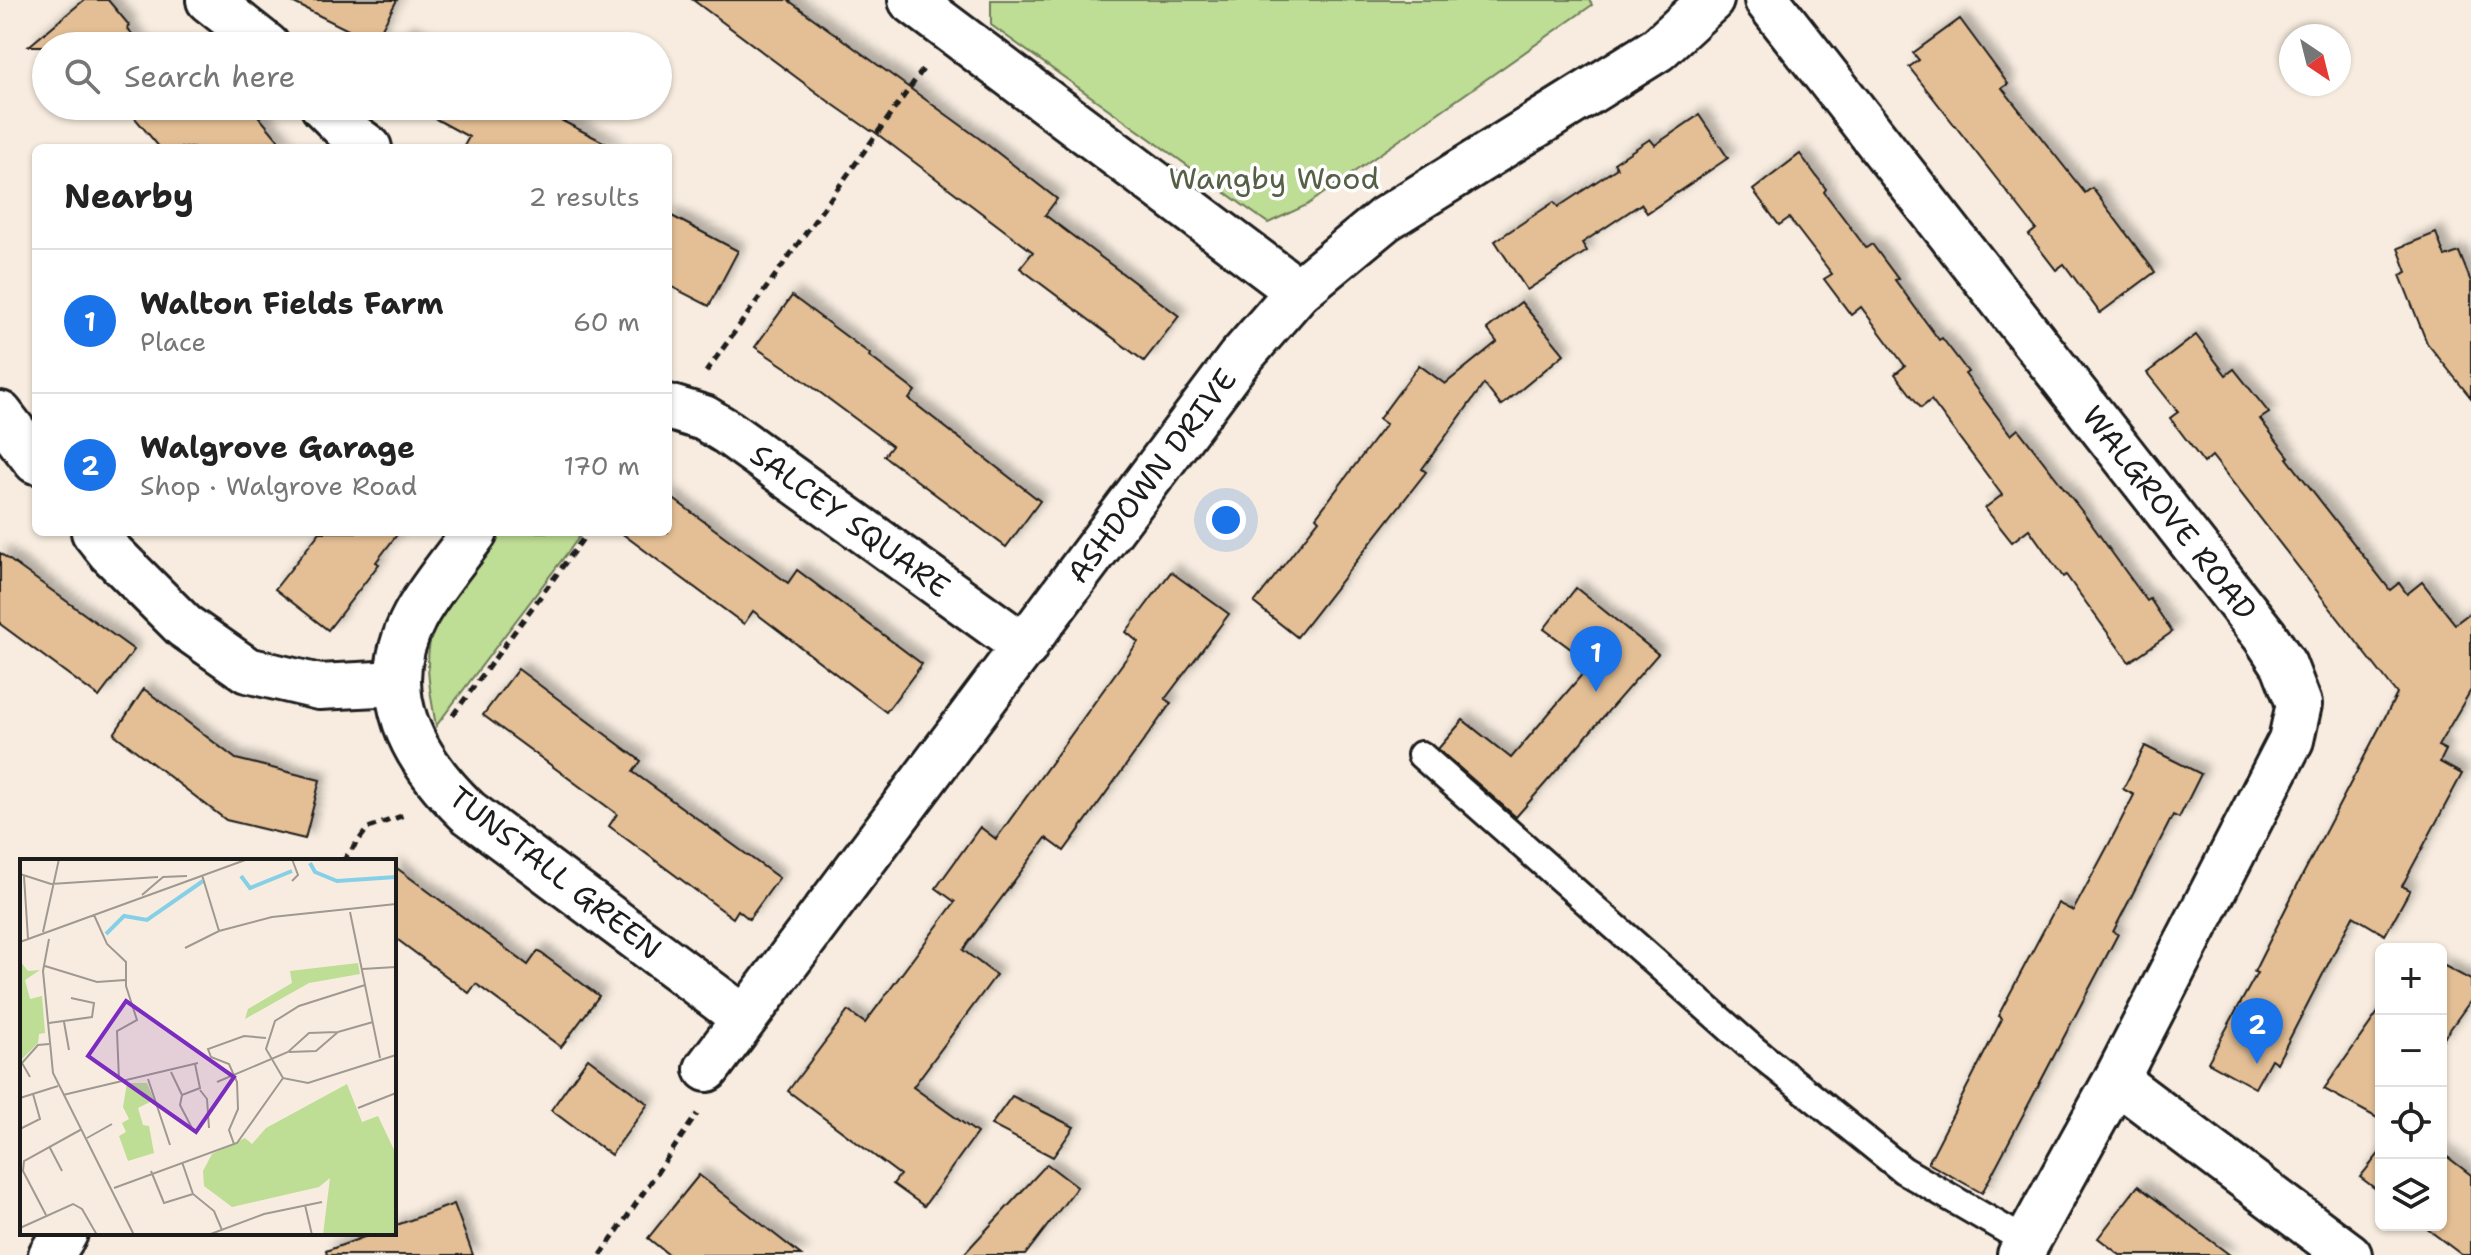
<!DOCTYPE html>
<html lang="en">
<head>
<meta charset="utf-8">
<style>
  :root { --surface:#fff; --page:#f6f6f6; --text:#222; --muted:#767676; --line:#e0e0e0; --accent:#1a73e8 }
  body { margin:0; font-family:"Shantell Sans",sans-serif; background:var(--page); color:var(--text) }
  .controls { position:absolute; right:24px; bottom:24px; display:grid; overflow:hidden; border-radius:12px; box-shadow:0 2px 6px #0004 }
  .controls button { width:72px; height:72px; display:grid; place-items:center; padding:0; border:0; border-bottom:2px solid var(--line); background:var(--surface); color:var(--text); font:40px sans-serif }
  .compass { position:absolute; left:2279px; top:24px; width:72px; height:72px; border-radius:50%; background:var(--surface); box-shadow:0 2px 6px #0004; rotate:145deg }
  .you { position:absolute; left:1226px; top:520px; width:28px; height:28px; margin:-20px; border:6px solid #fff; border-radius:50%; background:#1a73e8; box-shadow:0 0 0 12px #1a73e833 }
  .badge { display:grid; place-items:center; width:52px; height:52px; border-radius:50%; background:var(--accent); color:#fff; font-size:26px; font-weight:700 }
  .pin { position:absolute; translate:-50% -66px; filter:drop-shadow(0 2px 4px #0008) }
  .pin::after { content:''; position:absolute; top:42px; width:28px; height:24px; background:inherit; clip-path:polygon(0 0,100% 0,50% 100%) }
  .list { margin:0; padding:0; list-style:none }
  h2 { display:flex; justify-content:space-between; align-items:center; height:104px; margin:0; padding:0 32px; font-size:34px }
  h2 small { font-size:26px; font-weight:400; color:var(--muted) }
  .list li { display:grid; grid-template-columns:52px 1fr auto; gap:24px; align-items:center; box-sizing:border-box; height:144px; padding:0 32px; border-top:2px solid var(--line) }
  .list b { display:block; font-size:30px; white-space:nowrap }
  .list p { margin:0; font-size:26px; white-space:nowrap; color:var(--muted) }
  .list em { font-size:26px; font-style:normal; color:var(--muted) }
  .icon { flex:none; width:44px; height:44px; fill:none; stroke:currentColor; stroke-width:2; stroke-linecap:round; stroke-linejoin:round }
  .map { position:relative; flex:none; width:2471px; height:1255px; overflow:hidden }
  .search { position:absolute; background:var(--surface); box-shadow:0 2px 6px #0004; left:32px; top:32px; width:640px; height:88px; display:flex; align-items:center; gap:20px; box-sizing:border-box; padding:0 28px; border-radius:44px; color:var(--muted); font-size:30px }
  .panel { position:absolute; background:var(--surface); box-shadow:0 2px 6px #0004; left:32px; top:144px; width:640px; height:392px; border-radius:12px }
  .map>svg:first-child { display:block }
  .green { fill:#bedd95; stroke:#6d7c58; stroke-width:2 }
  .building { fill:#e4bf95; stroke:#1c1c1c; stroke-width:2; filter:url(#shadow) }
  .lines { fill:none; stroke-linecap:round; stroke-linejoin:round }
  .lane-casing { stroke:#1c1c1c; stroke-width:32 }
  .street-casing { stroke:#1c1c1c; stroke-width:50 }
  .path { stroke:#1c1c1c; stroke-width:5; stroke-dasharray:8 6; stroke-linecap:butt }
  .lane { stroke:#fff; stroke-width:26 }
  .street { stroke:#fff; stroke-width:44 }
  .labels { text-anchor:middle; stroke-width:7; stroke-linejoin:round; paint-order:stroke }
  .park-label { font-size:30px; fill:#556046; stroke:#fff }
  .street-label { font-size:30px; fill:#1c1c1c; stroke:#fff }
  .inset-river { fill:none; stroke:#86d0e7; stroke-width:4 }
  .inset-road { fill:none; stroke:#9f9991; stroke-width:2 }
  .view { fill:#7b2cbf; fill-opacity:0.15; stroke:#7b2cbf; stroke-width:4 }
  .inset-edge { fill:none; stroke:#1c1c1c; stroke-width:4 }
</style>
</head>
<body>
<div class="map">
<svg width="2471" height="1255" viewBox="0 0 2471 1255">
  <defs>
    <filter id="shadow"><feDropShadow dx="7" dy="-7" stdDeviation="4" flood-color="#0004"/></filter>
  </defs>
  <rect width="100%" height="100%" fill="#f7ecdf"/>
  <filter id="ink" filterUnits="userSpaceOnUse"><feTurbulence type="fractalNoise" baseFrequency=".0125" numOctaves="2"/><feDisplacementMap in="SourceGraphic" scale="16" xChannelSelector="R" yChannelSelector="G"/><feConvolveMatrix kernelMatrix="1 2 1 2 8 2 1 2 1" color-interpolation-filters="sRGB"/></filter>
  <g filter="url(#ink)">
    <g class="green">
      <polygon points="991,0 1589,0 1592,5 1307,205 1268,223 991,25"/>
      <path d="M502 532H583L436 726C431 696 422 658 434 628 447 594 480 560 502 532Z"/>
    </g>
    <g class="building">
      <polygon points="84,0 108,0 129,25 127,28 142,46 29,46"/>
      <polygon points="288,0 397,0 374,43"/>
      <polygon points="693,0 788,0 980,139 1057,199 1045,215 1179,316 1144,361 1020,268 1033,252 872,130 871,131 828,101"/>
      <polygon points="1960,19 2008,84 2002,88 2085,193 2092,188 2155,272 2100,313 2064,264 2056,270 2029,235 2036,229 1909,67 1919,60 1913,53"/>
      <polygon points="406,33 430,46 399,46"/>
      <polygon points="135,106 250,106 285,148 160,148 129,111"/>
      <polygon points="412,106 545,106 549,108 547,113 615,148 463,148 469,137"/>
      <polygon points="1699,115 1728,158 1647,213 1641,204 1582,243 1587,251 1527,290 1495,241 1554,202 1558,207 1617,168 1614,163 1650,139 1655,145"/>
      <polygon points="1800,154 1826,189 1824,192 1866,248 1872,244 1898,279 1895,280 1939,340 1942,338 1968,372 1965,374 2011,435 2018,429 2084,514 2147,601 2150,599 2172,632 2129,662 2066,575 2063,577 2029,529 2012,542 1985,508 2002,495 1931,400 1921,408 1895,374 1905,366 1861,307 1851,315 1824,279 1832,274 1789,218 1779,225 1753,190"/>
      <polygon points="668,214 738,251 709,306 668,285"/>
      <polygon points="2436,233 2445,257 2459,252 2471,282 2471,398 2427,343 2400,275 2407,272 2398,248"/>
      <polygon points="792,296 870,354 869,356 915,391 909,399 1040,501 1006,547 884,456 892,446 791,371 755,347"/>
      <polygon points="1521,302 1564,354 1501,406 1484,384 1422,469 1426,472 1297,637 1254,603 1319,520 1316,517 1386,424 1379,419 1419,365 1445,384 1497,342 1487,329"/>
      <polygon points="2196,335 2226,375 2234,369 2269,413 2260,419 2289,457 2287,458 2390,590 2399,583 2407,594 2422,582 2455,624 2471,612 2471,690 2438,746 2446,750 2440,762 2462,774 2402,886 2410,890 2385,935 2353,916 2277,1063 2271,1059 2255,1088 2208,1062 2257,973 2254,972 2300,880 2397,694 2212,456 2204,463 2170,418 2178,412 2147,373"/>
      <polygon points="668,495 788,583 797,570 922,664 886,712 753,611 744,624 620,532 668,532"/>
      <polygon points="320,532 399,532 376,562 379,564 328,630 275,589"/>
      <polygon points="0,553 134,650 99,697 0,624"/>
      <polygon points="1171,572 1229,614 1165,699 1171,703 1064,851 1046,838 963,950 996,975 913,1087 977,1133 924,1206 893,1184 900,1175 788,1091 848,1011 865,1023 955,902 936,888 980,827 996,839 1138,642 1126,632"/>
      <polygon points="1576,588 1658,654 1516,817 1438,749 1463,720 1511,758 1591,664 1544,629"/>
      <polygon points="518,669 641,761 633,772 779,878 749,919 738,910 733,918 609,826 617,814 483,715"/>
      <polygon points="144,689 236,759 320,780 305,839 226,820 114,734"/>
      <polygon points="2145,746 2201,774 2179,818 2173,815 2149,862 2113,932 2118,934 1982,1193 1928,1163 2002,1019 1998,1016 2058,903 2073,911 2110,842 2134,795 2123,789"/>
      <polygon points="394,866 528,965 538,951 599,996 561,1047 476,984 469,993 394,937"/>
      <polygon points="2441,964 2471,980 2471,1000 2441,1042"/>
      <polygon points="2381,1008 2381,1120 2324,1089"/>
      <polygon points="588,1058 648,1104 611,1155 551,1110"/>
      <polygon points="1012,1096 1074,1127 1053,1157 991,1125"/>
      <polygon points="2381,1151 2381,1193 2360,1177"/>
      <polygon points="2441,1152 2471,1175 2471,1255 2462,1255 2422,1225 2441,1225"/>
      <polygon points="1047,1164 1077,1187 1025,1255 963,1255"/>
      <polygon points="699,1175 736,1204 801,1255 669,1255 648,1238"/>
      <polygon points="2138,1186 2175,1214 2230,1255 2120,1255 2098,1238"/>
      <polygon points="454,1204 473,1255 327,1255 326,1251 375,1233 394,1233 394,1226"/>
    </g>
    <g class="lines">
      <defs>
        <polyline id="lane" points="1421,755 1752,1048 1903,1170 2027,1242"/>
        <g id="street">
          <polyline points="209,0 267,46"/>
          <polyline points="911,0 1298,291"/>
          <polyline points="1767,0 2265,636 2284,665 2299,704 2291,740 2116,1080 2349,1255"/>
          <polyline points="323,106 354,137 369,148"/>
          <polyline points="668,407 704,418 727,432 1025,647"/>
          <polyline points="0,414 36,461"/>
          <polyline points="94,532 110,552 184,626 247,670 319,687 398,683"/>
          <path d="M475 532C455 559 431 587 415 616 374 692 413 759 468 812L744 1018"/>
          <polyline points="707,1069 1239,359 1298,291 1385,219 1658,49 1711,0"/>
          <polyline points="51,1255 65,1233"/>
          <polyline points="2020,1255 2116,1080"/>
        </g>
      </defs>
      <use href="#lane" class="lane-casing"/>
      <use href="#street" class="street-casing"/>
      <g class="path">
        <polyline points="706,372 924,68"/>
        <polyline points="453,715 588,532"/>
        <polyline points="343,861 368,828 407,814"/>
        <polyline points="601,1255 697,1114"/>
      </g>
      <use href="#lane" class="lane"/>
      <use href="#street" class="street"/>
    </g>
  </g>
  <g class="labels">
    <g class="park-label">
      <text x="1274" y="189">Wangby Wood</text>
    </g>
    <g class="street-label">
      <text transform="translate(1152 476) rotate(-53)" y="10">ASHDOWN DRIVE</text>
      <text transform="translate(2169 513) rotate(52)" y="10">WALGROVE ROAD</text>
      <text transform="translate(850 521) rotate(36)" y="10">SALCEY SQUARE</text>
      <text transform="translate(555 873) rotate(38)" y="10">TUNSTALL GREEN</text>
    </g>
  </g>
  <g transform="translate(20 859)">
    <rect width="376" height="376" fill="#f7ecdf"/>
    <path d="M0 102 8 112 20 111 5 121 10 140 22 137 25 174 19 175 18 184 0 202ZM338 104 340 115 289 124 225 160 228 150 272 124 270 112ZM107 224H127L134 241 118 249 123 266 129 267 134 294 108 302 99 277 106 273 102 264 109 260 103 248ZM327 225 342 263 358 257 376 295V376H303L310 319 299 328 212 348 184 327 183 312 192 295 225 279 232 285 246 269Z" fill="#bedd95"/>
    <path class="inset-river" d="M290 4 295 13 317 22 376 18M221 17 230 29 272 12M86 75 104 57 127 61 183 22"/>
    <path class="inset-road" d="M0 15 31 25 138 18M182 16 199 72M4 17 8 80M272 22 278 16 272 0M122 36 143 18 167 17M330 53 360 199M74 56 87 85 106 103V127L117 161 97 172 99 221M23 73 39 0M29 80 23 112 33 214 114 376M0 83 228 0M165 89 199 72 252 58 376 45M25 107 77 123 105 121M342 110 376 108M44 163 49 191M29 164 72 158 74 144 51 139M269 193 296 192 318 173M151 213 162 236M10 218 2 204 18 186 29 185M263 219 246 190 255 162 279 147 345 126M128 220 150 286M197 223 268 193 289 174 318 173 353 163M180 231 187 240 189 269M43 236 178 204M162 236 180 229 175 205M162 236 160 246 174 273M0 239 38 227M338 249 376 234M0 270 20 260 13 235M67 279 92 265M214 285 209 271 218 250 217 223 209 205 191 198 188 190 224 177 246 179M29 287 42 312M162 303 173 335 194 352 202 371M131 312 144 344 173 335M94 329 217 284 263 219 288 224 376 196M285 346 292 376M26 356 3 312 4 302 62 270M0 369 53 345 62 350 77 376M188 376 244 355 302 343"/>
    <path class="view" d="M106 142 214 218 176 273 68 197Z"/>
    <rect width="376" height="376" class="inset-edge"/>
  </g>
</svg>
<div class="controls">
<button>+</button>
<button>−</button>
<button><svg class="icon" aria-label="locate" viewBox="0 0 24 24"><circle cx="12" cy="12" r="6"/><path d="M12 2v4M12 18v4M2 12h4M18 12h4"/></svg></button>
<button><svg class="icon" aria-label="layers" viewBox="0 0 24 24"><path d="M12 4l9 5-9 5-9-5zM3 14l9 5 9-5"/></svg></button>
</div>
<svg class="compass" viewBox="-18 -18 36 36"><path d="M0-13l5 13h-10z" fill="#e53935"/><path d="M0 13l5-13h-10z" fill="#767676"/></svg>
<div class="you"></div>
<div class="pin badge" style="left:1596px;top:692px">1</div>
<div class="pin badge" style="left:2257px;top:1064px">2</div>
<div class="search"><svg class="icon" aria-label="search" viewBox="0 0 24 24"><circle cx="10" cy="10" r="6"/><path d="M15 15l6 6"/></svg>Search here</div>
<section class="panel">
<h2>Nearby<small>2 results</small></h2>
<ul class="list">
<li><span class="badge">1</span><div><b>Walton Fields Farm</b><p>Place</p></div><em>60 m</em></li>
<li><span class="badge">2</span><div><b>Walgrove Garage</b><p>Shop · Walgrove Road</p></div><em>170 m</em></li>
</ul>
</section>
</div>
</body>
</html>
